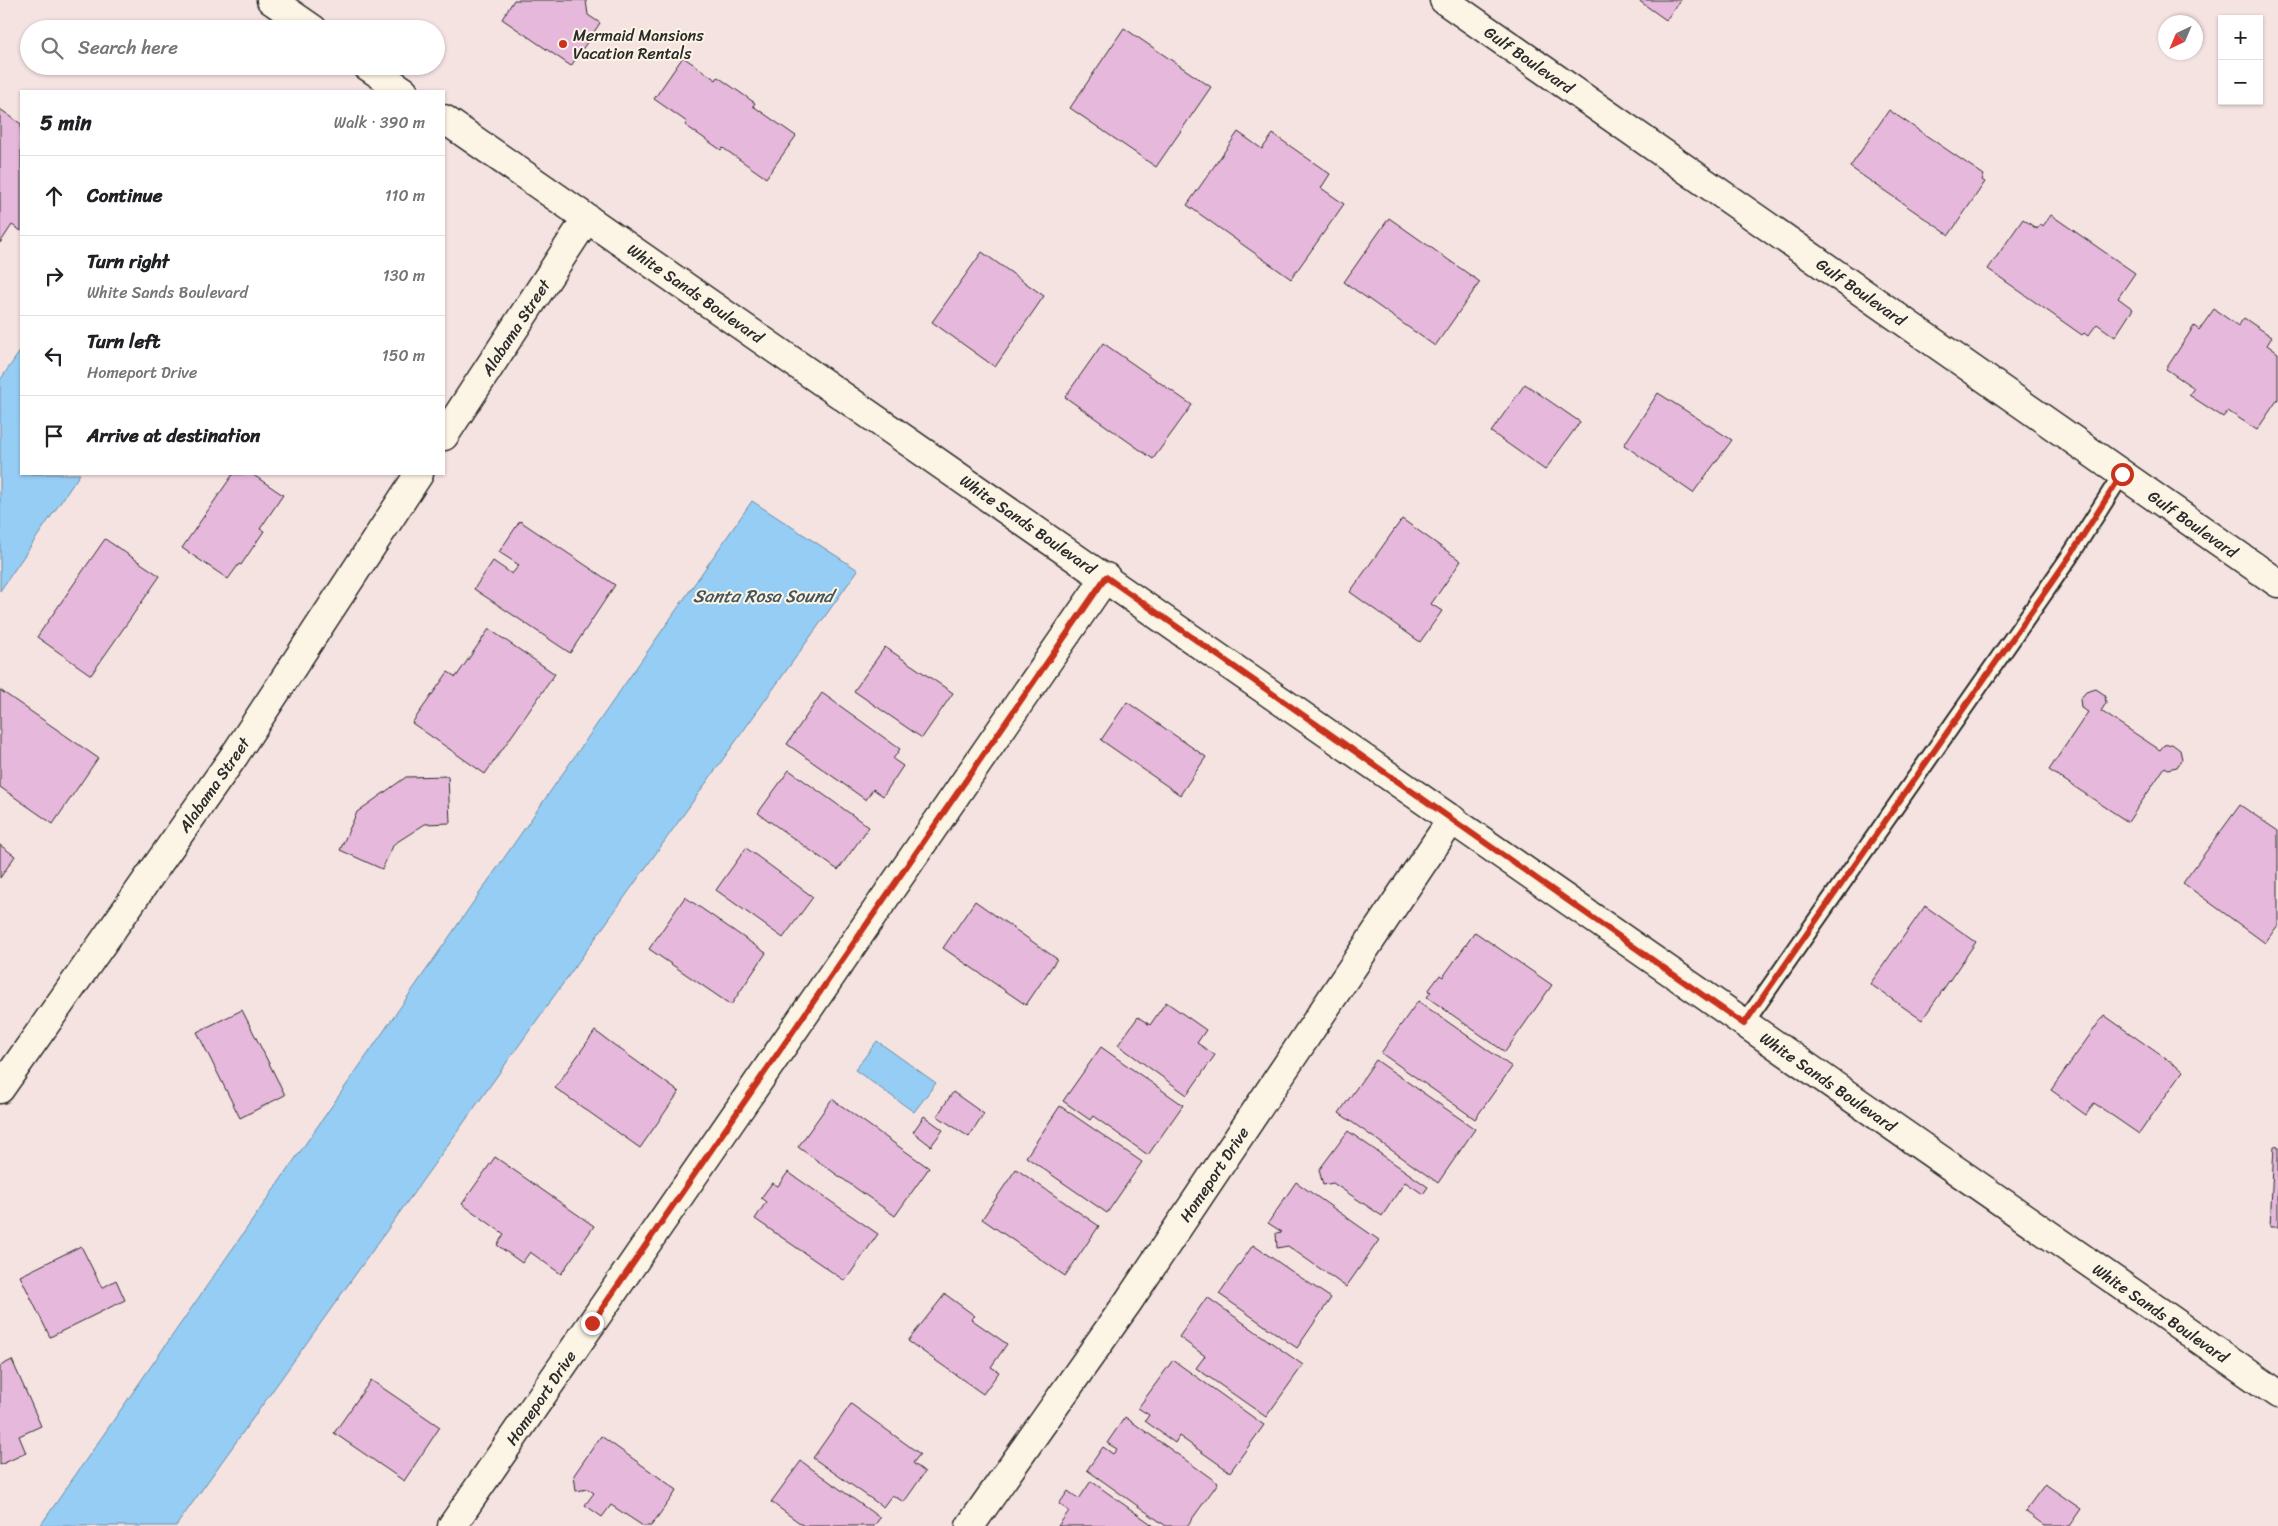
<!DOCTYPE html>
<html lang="en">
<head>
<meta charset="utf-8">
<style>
  :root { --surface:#fff; --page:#f6f6f6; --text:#202124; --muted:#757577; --line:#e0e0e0 }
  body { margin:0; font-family:Sriracha,sans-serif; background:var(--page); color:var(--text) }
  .controls { position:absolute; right:15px; top:15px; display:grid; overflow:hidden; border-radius:0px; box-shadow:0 1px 4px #0004 }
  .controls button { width:45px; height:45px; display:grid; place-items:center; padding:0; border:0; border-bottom:1px solid var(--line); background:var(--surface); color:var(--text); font:25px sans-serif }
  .compass { position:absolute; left:2158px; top:15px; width:45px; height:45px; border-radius:50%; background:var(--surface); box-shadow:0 1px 4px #0004; rotate:224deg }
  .stop { position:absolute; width:15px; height:15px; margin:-11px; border:4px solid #c8321e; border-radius:50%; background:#fff }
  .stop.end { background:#c8321e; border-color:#fff; box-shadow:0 1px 5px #0008 }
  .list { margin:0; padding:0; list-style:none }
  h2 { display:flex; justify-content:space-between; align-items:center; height:65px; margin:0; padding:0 20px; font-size:21px }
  h2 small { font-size:16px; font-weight:400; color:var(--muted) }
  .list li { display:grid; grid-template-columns:32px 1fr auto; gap:15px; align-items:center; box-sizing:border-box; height:80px; padding:0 20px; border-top:1px solid var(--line) }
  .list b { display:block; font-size:19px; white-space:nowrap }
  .list p { margin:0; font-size:16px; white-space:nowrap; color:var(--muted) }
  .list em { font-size:16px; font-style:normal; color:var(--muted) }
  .icon { flex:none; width:28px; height:28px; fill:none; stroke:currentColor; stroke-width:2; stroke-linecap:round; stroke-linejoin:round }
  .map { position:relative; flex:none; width:2278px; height:1526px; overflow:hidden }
  .search { position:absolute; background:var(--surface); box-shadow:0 1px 4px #0004; left:20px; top:20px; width:425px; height:55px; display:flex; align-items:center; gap:12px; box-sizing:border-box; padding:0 18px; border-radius:28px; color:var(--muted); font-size:19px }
  .panel { position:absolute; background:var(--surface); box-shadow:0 1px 4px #0004; left:20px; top:90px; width:425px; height:385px; border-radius:0px }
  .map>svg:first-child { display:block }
  .water { fill:#95cdf4; stroke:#6b8ca4 }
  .building { fill:#e6b8db; stroke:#2b2b2b }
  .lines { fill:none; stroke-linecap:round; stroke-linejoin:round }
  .lane-casing { stroke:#2b2b2b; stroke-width:20 }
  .street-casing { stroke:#2b2b2b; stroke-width:31 }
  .secondary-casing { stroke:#2b2b2b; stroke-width:31 }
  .lane { stroke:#fcf5e5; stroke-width:16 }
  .street { stroke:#fcf5e5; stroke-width:28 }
  .secondary { stroke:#fcf5e5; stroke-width:28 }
  .route { stroke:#c8321e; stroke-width:6 }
  .poi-dot { fill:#c8321e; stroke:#fcf5e5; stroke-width:2 }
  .labels { text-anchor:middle; stroke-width:4; stroke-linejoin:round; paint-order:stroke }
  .poi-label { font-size:16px; fill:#2b2b2b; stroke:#fcf5e5; text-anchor:start }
  .street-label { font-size:16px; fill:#2b2b2b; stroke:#fcf5e5 }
  .water-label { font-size:18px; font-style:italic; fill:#46545d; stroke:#fcf5e5 }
</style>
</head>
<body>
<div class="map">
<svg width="2278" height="1526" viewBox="0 0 2278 1526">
  <rect width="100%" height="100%" fill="#f5e3e2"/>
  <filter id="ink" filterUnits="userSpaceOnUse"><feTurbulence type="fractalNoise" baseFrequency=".02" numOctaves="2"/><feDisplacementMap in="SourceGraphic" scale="10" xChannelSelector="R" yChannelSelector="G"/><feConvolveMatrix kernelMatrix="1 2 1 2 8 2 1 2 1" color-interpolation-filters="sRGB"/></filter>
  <g filter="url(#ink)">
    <g class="water">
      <polygon points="21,350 21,474 80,474 0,591 0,380"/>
      <polygon points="752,501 858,570 176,1526 40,1526"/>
      <polygon points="877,1041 936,1083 914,1112 855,1070"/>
    </g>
    <g class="building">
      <polygon points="514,0 586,0 588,15 600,23 571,66 502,19"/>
      <polygon points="1638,0 1681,0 1666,20"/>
      <polygon points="1124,28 1211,87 1156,167 1070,108"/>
      <polygon points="683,57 716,80 718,77 755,103 753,106 796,136 766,178 723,148 721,150 685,125 687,122 654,99"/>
      <polygon points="0,109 21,124 21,231 12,225 0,243"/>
      <polygon points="1889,110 1984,175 1982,180 1985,182 1949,235 1850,167"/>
      <polygon points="1238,132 1262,149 1273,134 1330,174 1321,188 1344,204 1291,279 1187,205"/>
      <polygon points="2051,215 2135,273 2118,298 2133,309 2115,337 2097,324 2088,336 2084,333 2082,335 1988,269 2023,219 2037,229 2041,224 2043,226"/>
      <polygon points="1389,218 1480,282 1435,346 1344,282"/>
      <polygon points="982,252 1044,296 995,367 932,322"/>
      <polygon points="2214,309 2238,326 2244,318 2272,337 2267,345 2278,353 2278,399 2257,430 2228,411 2223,417 2189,395 2194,388 2166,369 2194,326 2199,330"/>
      <polygon points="1103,343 1192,405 1153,459 1065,397"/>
      <polygon points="1525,384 1580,422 1545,470 1491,432"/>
      <polygon points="1658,393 1732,440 1693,493 1624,445"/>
      <polygon points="233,474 252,474 283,495 260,529 264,531 241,565 239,564 228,579 182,548"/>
      <polygon points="1402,519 1461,561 1431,604 1442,611 1420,642 1350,592"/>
      <polygon points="520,521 615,585 570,653 474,589 493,561 512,574 519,565 499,552"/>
      <polygon points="105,539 160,576 91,675 37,637"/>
      <polygon points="489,629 555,674 485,774 412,723 448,672 456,677"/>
      <polygon points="885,647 953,693 922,738 854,691"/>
      <polygon points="2096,689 2105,695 2106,703 2101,711 2160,750 2164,745 2172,744 2180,750 2182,759 2177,767 2168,769 2165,767 2128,822 2049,770 2088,712 2081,708 2080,699 2086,692"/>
      <polygon points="0,690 98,758 53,824 0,787"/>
      <polygon points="822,693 900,749 893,759 903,766 883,796 873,789 866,800 787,744"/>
      <polygon points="1127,702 1206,757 1180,795 1101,740"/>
      <polygon points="789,770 869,827 838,870 758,813"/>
      <polygon points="448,776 450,823 425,824 394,844 382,869 340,850 357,812 406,777"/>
      <polygon points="2240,805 2278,831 2278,925 2265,943 2183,883"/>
      <polygon points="0,845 15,856 0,878"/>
      <polygon points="746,848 813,897 783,938 716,890"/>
      <polygon points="685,897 766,953 731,1005 649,949"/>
      <polygon points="975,901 1057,959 1026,1005 943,948"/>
      <polygon points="1925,906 1976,942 1922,1020 1870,984"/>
      <polygon points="1475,932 1552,985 1505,1052 1427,997 1431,992 1428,991 1440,975 1443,977"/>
      <polygon points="1418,1001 1512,1067 1475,1119 1381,1053"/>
      <polygon points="1166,1002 1206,1030 1197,1043 1215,1055 1187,1095 1118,1045 1138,1017 1150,1025"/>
      <polygon points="242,1010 285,1095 240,1118 197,1032"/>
      <polygon points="2104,1015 2183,1071 2139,1134 2094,1103 2086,1115 2051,1090"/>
      <polygon points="595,1031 679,1092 640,1148 555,1088"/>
      <polygon points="1101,1047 1183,1105 1148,1155 1093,1116 1090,1120 1063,1101"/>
      <polygon points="1376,1060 1475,1129 1438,1183 1339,1113"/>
      <polygon points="953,1092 984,1114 969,1137 937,1116"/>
      <polygon points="832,1099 929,1168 895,1216 798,1147"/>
      <polygon points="1060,1106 1142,1162 1107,1213 1026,1157"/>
      <polygon points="924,1116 943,1130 931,1146 913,1132"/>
      <polygon points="1348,1131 1428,1187 1423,1194 1405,1182 1382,1216 1333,1183 1323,1185 1319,1170"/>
      <polygon points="2274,1146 2278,1147 2278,1227 2270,1227"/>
      <polygon points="495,1157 594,1226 561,1274 530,1252 522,1263 497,1245 504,1234 462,1204"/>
      <polygon points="1016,1169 1099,1226 1065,1276 982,1219"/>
      <polygon points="788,1172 878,1234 845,1281 755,1219 766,1202 761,1198 772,1183 778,1186"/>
      <polygon points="1296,1182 1379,1240 1346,1287 1288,1246 1277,1248 1276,1233 1282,1232 1268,1223"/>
      <polygon points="1253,1245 1331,1298 1297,1348 1219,1294"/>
      <polygon points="81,1246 102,1288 116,1280 125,1300 50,1337 20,1276"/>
      <polygon points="945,1294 975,1316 971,1319 1007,1344 991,1367 999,1372 983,1394 908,1341"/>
      <polygon points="1207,1297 1303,1365 1266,1417 1196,1368 1205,1356 1179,1337"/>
      <polygon points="12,1360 41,1426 19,1436 26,1453 0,1465 0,1366"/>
      <polygon points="1173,1360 1264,1425 1230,1472 1179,1436 1175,1443 1145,1421 1149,1415 1138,1408"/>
      <polygon points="371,1380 440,1427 404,1481 334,1433"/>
      <polygon points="851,1404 920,1454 913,1463 925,1472 904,1502 892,1495 883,1507 813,1458"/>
      <polygon points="1125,1417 1218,1483 1187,1526 1166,1526 1087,1470 1103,1447 1113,1454 1117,1449 1107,1443"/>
      <polygon points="601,1436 677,1490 651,1526 643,1526 611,1505 602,1517 585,1505 594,1493 588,1489 576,1491 574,1475"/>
      <polygon points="801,1461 880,1518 874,1526 804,1526 771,1502"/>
      <polygon points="1091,1481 1154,1526 1058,1526 1069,1511 1059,1504 1068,1491 1079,1499"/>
      <polygon points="2045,1484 2081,1509 2069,1526 2045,1526 2025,1511"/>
    </g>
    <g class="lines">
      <defs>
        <polyline id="lane" points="1744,1024 2070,556 2122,474"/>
        <g id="street">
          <polyline points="271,0 313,29"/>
          <polyline points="367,66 404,91"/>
          <path id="s1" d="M444 119C1057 542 1666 970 2278 1394"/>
          <path id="s2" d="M444 436 587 218"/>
          <path id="s3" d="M0 1089 234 756 419 474"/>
          <path id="s4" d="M452 1526 1106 577"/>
          <path id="s5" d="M970 1526 1128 1302 1452 819"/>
        </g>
        <g id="secondary">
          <path id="s6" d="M1444 0 2278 583"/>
        </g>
      </defs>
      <use href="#lane" class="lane-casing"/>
      <use href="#street" class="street-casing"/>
      <use href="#secondary" class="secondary-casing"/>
      <use href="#lane" class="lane"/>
      <use href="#street" class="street"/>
      <use href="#secondary" class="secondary"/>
    </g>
  </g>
  <g class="lines" filter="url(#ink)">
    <polyline class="route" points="592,1323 1106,577 1744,1024 2070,556 2122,474"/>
  </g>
  <circle class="poi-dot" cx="563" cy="44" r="5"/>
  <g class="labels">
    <g class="poi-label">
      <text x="573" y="41">Mermaid Mansions<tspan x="573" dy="18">Vacation Rentals</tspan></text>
    </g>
    <g class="street-label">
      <text dy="6" stroke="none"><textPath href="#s6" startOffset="104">Gulf Boulevard</textPath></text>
      <text dy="6" stroke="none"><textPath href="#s6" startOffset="509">Gulf Boulevard</textPath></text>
      <text dy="6" stroke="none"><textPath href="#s1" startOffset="306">White Sands Boulevard</textPath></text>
      <text dy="6" stroke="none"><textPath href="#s2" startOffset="130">Alabama Street</textPath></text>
      <text dy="6" stroke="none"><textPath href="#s6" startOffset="914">Gulf Boulevard</textPath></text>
      <text dy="6" stroke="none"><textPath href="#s1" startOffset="711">White Sands Boulevard</textPath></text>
      <text dy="6" stroke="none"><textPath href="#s3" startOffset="372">Alabama Street</textPath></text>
      <text dy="6" stroke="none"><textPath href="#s1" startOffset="1686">White Sands Boulevard</textPath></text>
      <text dy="6" stroke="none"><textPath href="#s5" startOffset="428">Homeport Drive</textPath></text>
      <text dy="6" stroke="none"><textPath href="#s1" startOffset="2091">White Sands Boulevard</textPath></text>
      <text dy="6" stroke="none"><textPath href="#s4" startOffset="156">Homeport Drive</textPath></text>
    </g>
    <g class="water-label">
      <text x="763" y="602">Santa Rosa Sound</text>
    </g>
  </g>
</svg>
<div class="controls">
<button>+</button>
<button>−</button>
</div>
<svg class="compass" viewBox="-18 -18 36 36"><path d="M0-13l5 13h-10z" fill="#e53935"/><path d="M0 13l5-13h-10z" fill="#757577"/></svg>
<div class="stop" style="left:2122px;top:474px"></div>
<div class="stop end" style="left:592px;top:1323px"></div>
<div class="search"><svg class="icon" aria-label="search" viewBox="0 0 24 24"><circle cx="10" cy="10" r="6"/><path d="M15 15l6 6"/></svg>Search here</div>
<section class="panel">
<h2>5 min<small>Walk · 390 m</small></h2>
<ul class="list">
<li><svg class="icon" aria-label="ahead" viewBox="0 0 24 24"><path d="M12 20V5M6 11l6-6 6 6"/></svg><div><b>Continue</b></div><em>110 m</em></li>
<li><svg class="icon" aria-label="right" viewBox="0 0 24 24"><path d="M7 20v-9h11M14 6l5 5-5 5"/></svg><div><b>Turn right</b><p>White Sands Boulevard</p></div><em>130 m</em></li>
<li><svg class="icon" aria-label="left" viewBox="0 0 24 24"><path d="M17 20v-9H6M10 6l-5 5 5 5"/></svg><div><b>Turn left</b><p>Homeport Drive</p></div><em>150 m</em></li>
<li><svg class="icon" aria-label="arrive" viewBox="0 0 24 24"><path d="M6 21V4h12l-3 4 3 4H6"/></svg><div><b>Arrive at destination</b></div></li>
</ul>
</section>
</div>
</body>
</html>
